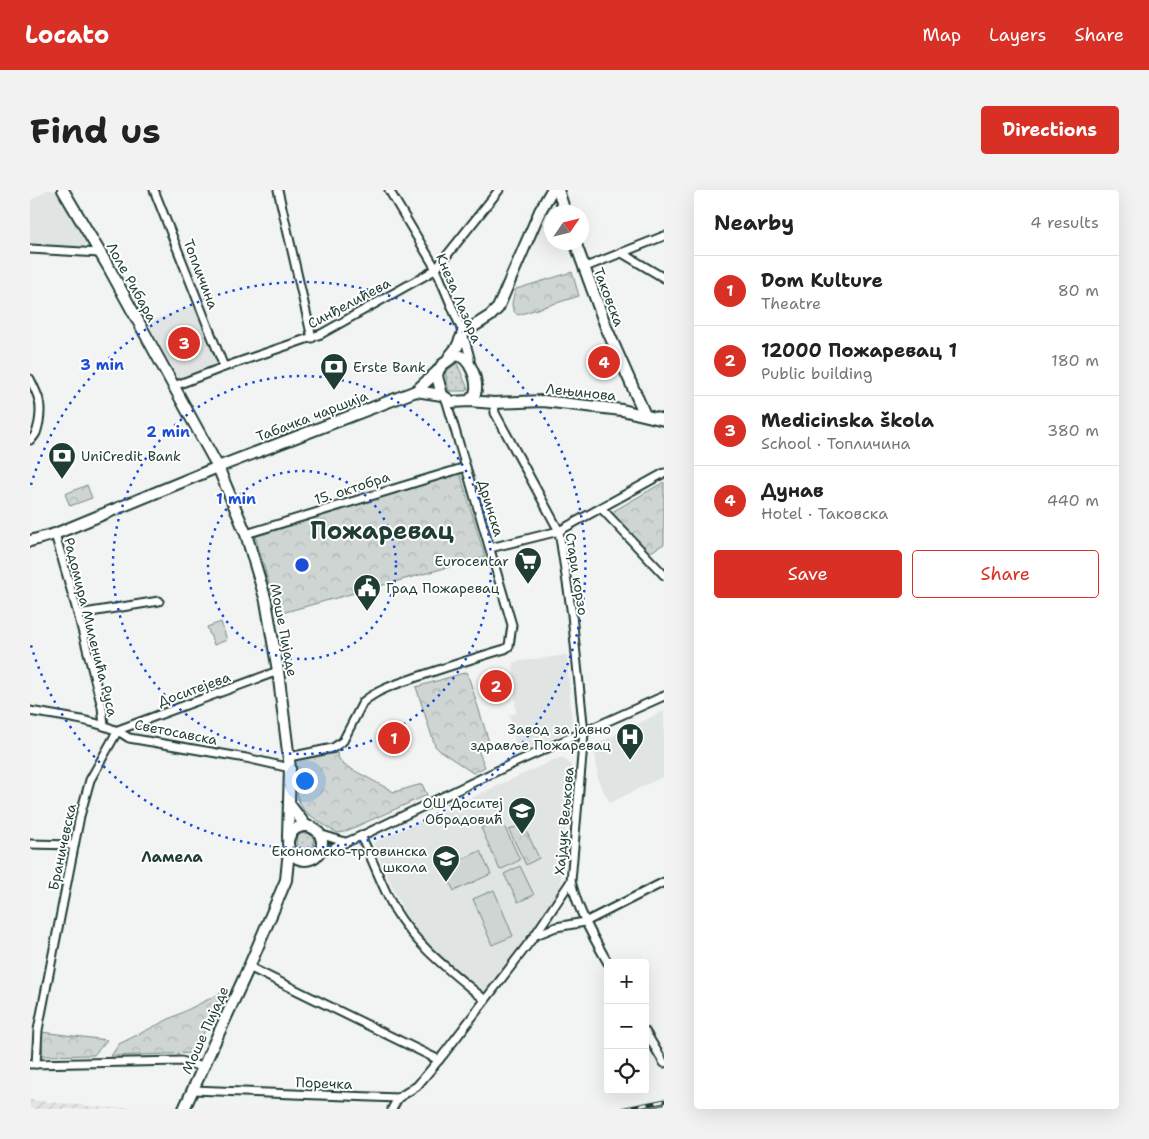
<!DOCTYPE html>
<html lang="en">
<head>
<meta charset="utf-8">
<style>
  :root { --surface:#fff; --page:#f2f2f2; --text:#222; --muted:#767676; --line:#e0e0e0; --accent:#d93025 }
  body { margin:0; font-family:"Shantell Sans",sans-serif; background:var(--page); color:var(--text) }
  .controls { position:absolute; right:15px; bottom:15px; display:grid; overflow:hidden; border-radius:5px; box-shadow:0 5px 20px #0002 }
  .controls button { width:45px; height:45px; display:grid; place-items:center; padding:0; border:0; border-bottom:1px solid var(--line); background:var(--surface); color:var(--text); font:25px sans-serif }
  .compass { position:absolute; left:514px; top:15px; width:45px; height:45px; border-radius:50%; background:var(--surface); box-shadow:0 5px 20px #0002; rotate:55deg }
  .you { position:absolute; left:274px; top:590px; width:18px; height:18px; margin:-12px; border:4px solid #fff; border-radius:50%; background:#1a73e8; box-shadow:0 0 0 8px #1a73e833 }
  .badge { display:grid; place-items:center; width:32px; height:32px; border-radius:50%; background:var(--accent); color:#fff; font-size:16px; font-weight:700 }
  .pin { position:absolute; translate:-50% -50%; border:2px solid #fff; box-shadow:0 1px 5px #0006 }
  .list { margin:0; padding:0; list-style:none }
  h2 { display:flex; justify-content:space-between; align-items:center; height:65px; margin:0; padding:0 20px; font-size:21px }
  h2 small { font-size:16px; font-weight:400; color:var(--muted) }
  .list li { display:grid; grid-template-columns:32px 1fr auto; gap:15px; align-items:center; box-sizing:border-box; height:70px; padding:0 20px; border-top:1px solid var(--line) }
  .list b { display:block; font-size:19px; white-space:nowrap }
  .list p { margin:0; font-size:16px; white-space:nowrap; color:var(--muted) }
  .list em { font-size:16px; font-style:normal; color:var(--muted) }
  .actions { display:flex; gap:10px; padding:15px 20px }
  .actions a { flex:1; padding:11px 0; border:1px solid var(--accent); border-radius:5px; text-align:center; font-size:18px; color:var(--accent) }
  .actions .main { background:var(--accent); color:#fff }
  .icon { flex:none; width:28px; height:28px; fill:none; stroke:currentColor; stroke-width:2; stroke-linecap:round; stroke-linejoin:round }
  .map { position:relative; flex:none; width:634px; height:919px; overflow:hidden; border-radius:5px }
  header { display:flex; align-items:center; gap:30px; box-sizing:border-box; height:70px; padding:0 25px; background:var(--accent); color:#fff }
  header strong { font-size:24px }
  nav { display:flex; gap:28px; margin-inline-start:auto; font-size:18px }
  .intro { display:flex; align-items:center; justify-content:space-between; box-sizing:border-box; height:120px; padding:0 30px }
  h1 { margin:0; font-size:35px }
  .button { padding:12px 22px; border-radius:5px; background:var(--accent); color:#fff; font-size:18px; font-weight:700 }
  main { display:flex; gap:30px; padding:0 30px }
  aside { flex:1; background:var(--surface); border-radius:5px; box-shadow:0 5px 20px #0002 }
  .map>svg:first-child { display:block }
  .built { fill:#e0e4e3 }
  .industrial { fill:url(#industrial-furrows) }
  .grass { fill:url(#grass-dots); stroke:#768984 }
  .forest { fill:url(#forest-crowns); stroke:#768984 }
  .garden { fill:#ced5d3; stroke:#768984 }
  .lines { fill:none; stroke-linecap:round; stroke-linejoin:round }
  .stream { stroke:#6d807b; stroke-width:2.5 }
  .street-casing { stroke:#1f3d34; stroke-width:11 }
  .secondary-casing { stroke:#1f3d34; stroke-width:14 }
  .street { stroke:#fff; stroke-width:7 }
  .secondary { stroke:#fff; stroke-width:10 }
  .rail-casing { stroke:#1f3d34; stroke-width:4.5 }
  .rail { stroke:#fff; stroke-width:2.5; stroke-dasharray:8; stroke-linecap:butt }
  .ring { fill:none; stroke:#1d4ed8; stroke-width:2.5; stroke-dasharray:2.5 5 }
  .labels { text-anchor:middle; stroke-width:4; stroke-linejoin:round; paint-order:stroke }
  .street-label { font-size:14px; fill:#1f3d34; stroke:#fff }
  .poi-label { font-size:14px; fill:#1f3d34; stroke:#fff; text-anchor:end }
  .neighbourhood-label { font-size:15px; font-weight:bold; fill:#1f3d34; stroke:#fff }
  .town-label { font-size:24px; font-weight:bold; fill:#1f3d34; stroke:#fff }
  .centre { fill:#1d4ed8; stroke:#fff; stroke-width:2.5 }
  .ring-label { font-size:15px; text-anchor:middle; font-weight:bold; fill:#1d4ed8; stroke:#fff; stroke-width:4; stroke-linejoin:round; paint-order:stroke }
</style>
</head>
<body>
<header>
<strong>Locato</strong>
<nav><a>Map</a><a>Layers</a><a>Share</a></nav>
</header>
<div class="intro"><h1>Find us</h1><a class="button">Directions</a></div>
<main>
<div class="map">
<svg width="634" height="919" viewBox="0 0 634 919">
  <defs>
    <pattern id="industrial-furrows" width="10" height="10" patternUnits="userSpaceOnUse" patternTransform="scale(1.25)"><rect width="10" height="10" fill="#e0e4e3"/><path d="M-1 1l2-2M0 10L10 0M9 11l2-2" fill="none" stroke="#c0c4c3"/></pattern>
    <pattern id="grass-dots" width="8" height="8" patternUnits="userSpaceOnUse" patternTransform="scale(1.25)"><rect width="8" height="8" fill="#ced5d3"/><path d="M2 2h.1M6 6h.1" fill="none" stroke="#b0b8b6" stroke-width="1.8" stroke-linecap="round"/></pattern>
    <pattern id="forest-crowns" width="20" height="18" patternUnits="userSpaceOnUse" patternTransform="scale(1.25)"><rect width="20" height="18" fill="#ced5d3"/><path d="M2 6a3 3 0 1 1 6 0M12 15a3 3 0 1 1 6 0" fill="none" stroke="#b0b8b6"/></pattern>
  </defs>
  <rect width="100%" height="100%" fill="#f2f3f3"/>
  <filter id="ink" filterUnits="userSpaceOnUse"><feTurbulence type="fractalNoise" baseFrequency=".02" numOctaves="2"/><feDisplacementMap in="SourceGraphic" scale="10" xChannelSelector="R" yChannelSelector="G"/><feConvolveMatrix kernelMatrix="1 2 1 2 8 2 1 2 1" color-interpolation-filters="sRGB"/></filter>
  <g filter="url(#ink)">
    <g class="built">
      <polygon points="17,0 26,0 57,51 54,57 0,54 0,11"/>
      <polygon points="165,114 186,174 148,190 118,133"/>
      <polygon points="537,465 542,533 541,537 534,543 488,563 479,525 486,523 483,472"/>
      <polygon points="634,521 634,586 580,613 568,590 564,555"/>
      <polygon points="528,568 533,568 541,575 530,701 521,716 452,805 398,757 379,733 343,653"/>
    </g>
    <polygon class="industrial" points="0,910 76,918 145,917 145,919 0,919"/>
    <g class="grass">
      <polygon points="427,173 438,199 436,201 419,201 415,182"/>
      <circle cx="275" cy="652" r="9"/>
    </g>
    <g class="forest">
      <path d="M542 82 549 106 488 125C478 118 483 109 486 99Z"/>
      <polygon points="430,283 455,367 248,424 225,346 321,314"/>
      <polygon points="634,292 634,354 619,363 582,325 582,322"/>
      <polygon points="57,295 62,308 40,316 35,304"/>
      <polygon points="437,482 460,555 448,560 455,577 443,583 409,560 405,556 386,497"/>
      <polygon points="307,563 309,569 314,575 364,602 392,594 397,605 314,642 308,643 300,639 274,621 268,609 264,571"/>
      <polygon points="493,634 509,668 496,675 479,640"/>
      <polygon points="191,803 165,863 81,866 89,854"/>
      <polygon points="11,842 77,850 64,865 13,866"/>
    </g>
    <g class="garden">
      <polygon points="191,432 197,450 184,455 177,437"/>
      <polygon points="471,629 490,670 470,680 451,638"/>
      <polygon points="450,661 461,684 424,701 413,678"/>
      <polygon points="490,676 504,705 488,712 474,684"/>
      <polygon points="464,700 483,746 462,755 443,709"/>
    </g>
    <g class="lines">
      <polyline class="stream" points="615,919 634,914"/>
      <defs>
        <g id="street">
          <polyline points="124,0 194,177"/>
          <polyline points="248,0 282,148"/>
          <polyline points="359,0 406,79 433,143 440,168 440,175"/>
          <polyline points="0,59 70,63"/>
          <polyline points="592,63 634,88"/>
          <polyline points="553,78 634,46"/>
          <path d="M0 189C9 207 12 213 9 232 7 240 7 245 0 250"/>
          <polyline points="144,196 194,177 291,144 398,84 406,79 469,0"/>
          <path d="M464 213 465 223 529 341 542 425 554 543 541 691C548 721 563 747 578 773"/>
          <polyline points="572,319 634,385"/>
          <polyline points="25,344 48,424 72,517 74,536"/>
          <polyline points="216,344 436,277"/>
          <polyline points="460,358 529,341 634,283"/>
          <polyline points="48,424 129,411"/>
          <path d="M0 521C31 527 74 530 99 548L216 568 260 578"/>
          <path d="M259 567 303 558 313 551 333 512C349 498 373 492 393 485 420 476 447 467 475 459L479 456 482 435 416 209"/>
          <polyline points="289,644 315,652"/>
          <path d="M331 646C343 670 352 697 365 720 387 757 423 783 455 810"/>
          <polyline points="0,654 44,655"/>
          <polyline points="286,665 331,646 473,578 634,506"/>
          <polyline points="506,745 526,737 555,732 634,692"/>
          <polyline points="219,777 409,870"/>
          <polyline points="615,841 634,873"/>
          <polyline points="0,874 151,871 173,877"/>
          <polyline points="6,874 8,840 50,626 60,590 88,540 248,481"/>
          <polyline points="163,900 368,908 387,896 413,865 505,745 541,691"/>
          <polyline points="362,919 368,908"/>
        </g>
        <g id="secondary">
          <polyline points="33,0 79,78 188,277 216,344 236,411 248,481 260,578 258,647"/>
          <polyline points="528,0 535,22"/>
          <polyline points="545,52 576,137 615,225"/>
          <polyline points="419,167 427,157 433,143 460,126 468,118 510,21 522,0"/>
          <polyline points="386,201 412,205"/>
          <path d="M439 211 445 204C449 192 440 166 426 165L412 175 408 181 407 186 412 205 422 212 439 211 464 213 513 211 592 220 634 230"/>
          <polyline points="0,351 25,344 188,277 386,201 408,181"/>
          <polyline points="260,615 276,636"/>
          <circle cx="275" cy="653" r="17"/>
          <polyline points="154,919 219,777 256,690 259,660"/>
        </g>
      </defs>
      <use href="#street" class="street-casing"/>
      <use href="#secondary" class="secondary-casing"/>
      <use href="#street" class="street"/>
      <use href="#secondary" class="secondary"/>
      <defs>
        <polyline id="rail" points="594,919 634,911"/>
      </defs>
      <use href="#rail" class="rail-casing"/>
      <use href="#rail" class="rail"/>
    </g>
  </g>
  <g class="ring">
    <circle cx="272" cy="375" r="94"/>
    <circle cx="272" cy="375" r="189"/>
    <path d="M1 295A283 283 0 1 1 1 455"/>
  </g>
  <defs>
    <symbol id="bank-pin" viewBox="-11 -11 22 30"><path d="M0 17L-7.5 6A9.5 9.5 0 1 1 7.5 6Z" fill="#1f3d34" stroke="#fff"/><path d="M-6-4H6V4H-6ZM0-2.3a2.3 2.3 0 1 0 0 4.6a2.3 2.3 0 1 0 0-4.6Z" fill="#fff"/></symbol>
    <symbol id="supermarket-pin" viewBox="-11 -11 22 30"><path d="M0 17L-7.5 6A9.5 9.5 0 1 1 7.5 6Z" fill="#1f3d34" stroke="#fff"/><path d="M-6-5.5h2.5l.6 2H6L4.5 2H-2.5L-4.4-4H-6ZM-1.5 3.2a1.3 1.3 0 1 0 .1 0ZM3 3.2a1.3 1.3 0 1 0 .1 0Z" fill="#fff"/></symbol>
    <symbol id="civic-pin" viewBox="-11 -11 22 30"><path d="M0 17L-7.5 6A9.5 9.5 0 1 1 7.5 6Z" fill="#1f3d34" stroke="#fff"/><path d="M-.6-6.5H3V-4.5H.6V-3L4-1V1h2V6H-6V1h2V-1L-.6-3ZM-1.2 2.5V6h2.4V2.5Z" fill="#fff"/></symbol>
    <symbol id="hospital-pin" viewBox="-11 -11 22 30"><path d="M0 17L-7.5 6A9.5 9.5 0 1 1 7.5 6Z" fill="#1f3d34" stroke="#fff"/><path d="M-5-5h3v3.5h4V-5h3V5h-3V1.5h-4V5h-3Z" fill="#fff"/></symbol>
    <symbol id="school-pin" viewBox="-11 -11 22 30"><path d="M0 17L-7.5 6A9.5 9.5 0 1 1 7.5 6Z" fill="#1f3d34" stroke="#fff"/><path d="M0-5L7-2L0 1L-7-2ZM-4 1L0 2.5L4 1V4Q0 6-4 4Z" fill="#fff"/></symbol>
  </defs>
  <g fill-rule="evenodd">
    <use href="#bank-pin" x="288" y="161" width="32" height="43"/>
    <use href="#bank-pin" x="16" y="250" width="32" height="43"/>
    <use href="#supermarket-pin" x="482" y="355" width="32" height="43"/>
    <use href="#civic-pin" x="321" y="382" width="32" height="43"/>
    <use href="#hospital-pin" x="584" y="531" width="32" height="43"/>
    <use href="#school-pin" x="476" y="605" width="32" height="43"/>
    <use href="#school-pin" x="400" y="653" width="32" height="43"/>
  </g>
  <g class="labels">
    <g class="street-label">
      <text transform="translate(171 84) rotate(69)" y="5">Топличина</text>
      <text transform="translate(102 92) rotate(61)" y="5">Лоле Рибара</text>
      <text transform="translate(579 107) rotate(69)" y="5">Таковска</text>
      <text transform="translate(429 108) rotate(67)" y="5">Кнеза Лазара</text>
      <text transform="translate(319 113) rotate(-28)" y="5">Синђелићева</text>
      <text transform="translate(551 202) rotate(6)" y="5">Лењинова</text>
      <text transform="translate(282 226) rotate(-21)" y="5">Табачка чаршија</text>
      <text transform="translate(322 298) rotate(-18)" y="5">15. октобра</text>
      <text transform="translate(461 318) rotate(73)" y="5">Дринска</text>
      <text transform="translate(547 384) rotate(81)" y="5">Стари корзо</text>
      <text transform="translate(61 437) rotate(76)" y="5">Радомира Миленића Руса</text>
      <text transform="translate(254 440) rotate(79)" y="5">Моше Пијаде</text>
      <text transform="translate(164 499) rotate(-20)" y="5">Доситејева</text>
      <text transform="translate(146 542) rotate(11)" y="5">Светосавска</text>
      <text transform="translate(534 631) rotate(-85)" y="5">Хајдук Вељкова</text>
      <text transform="translate(32 657) rotate(-78)" y="5">Браничевска</text>
      <text transform="translate(175 840) rotate(-66)" y="5">Моше Пијаде</text>
      <text transform="translate(294 893) rotate(2)" y="5">Поречка</text>
    </g>
    <g class="poi-label">
      <text x="323" y="182" text-anchor="start">Erste Bank</text>
      <text x="51" y="271" text-anchor="start">UniCredit Bank</text>
      <text x="479" y="376">Eurocentar</text>
      <text x="356" y="403" text-anchor="start">Град Пожаревац</text>
      <text x="581" y="544">Завод за јавно<tspan x="581" dy="16">здравље Пожаревац</tspan></text>
      <text x="473" y="618">ОШ Доситеј<tspan x="473" dy="16">Обрадовић</tspan></text>
      <text x="397" y="666">Економско-трговинска<tspan x="397" dy="16">школа</tspan></text>
    </g>
    <g class="neighbourhood-label">
      <text x="142" y="672">Ламела</text>
    </g>
    <g class="town-label">
      <text x="352" y="349">Пожаревац</text>
    </g>
  </g>
  <circle cx="272" cy="375" r="8" class="centre"/>
  <g class="ring-label">
    <text x="72" y="180">3 min</text>
    <text x="138" y="247">2 min</text>
    <text x="206" y="314">1 min</text>
  </g>
</svg>
<div class="controls">
<button>+</button>
<button>−</button>
<button><svg class="icon" aria-label="locate" viewBox="0 0 24 24"><circle cx="12" cy="12" r="6"/><path d="M12 2v4M12 18v4M2 12h4M18 12h4"/></svg></button>
</div>
<svg class="compass" viewBox="-18 -18 36 36"><path d="M0-13l5 13h-10z" fill="#e53935"/><path d="M0 13l5-13h-10z" fill="#767676"/></svg>
<div class="you"></div>
<div class="pin badge" style="left:364px;top:548px">1</div>
<div class="pin badge" style="left:466px;top:496px">2</div>
<div class="pin badge" style="left:154px;top:153px">3</div>
<div class="pin badge" style="left:574px;top:172px">4</div>
</div>
<aside>
<h2>Nearby<small>4 results</small></h2>
<ul class="list">
<li><span class="badge">1</span><div><b>Dom Kulture</b><p>Theatre</p></div><em>80 m</em></li>
<li><span class="badge">2</span><div><b>12000 Пожаревац 1</b><p>Public building</p></div><em>180 m</em></li>
<li><span class="badge">3</span><div><b>Medicinska škola</b><p>School · Топличина</p></div><em>380 m</em></li>
<li><span class="badge">4</span><div><b>Дунав</b><p>Hotel · Таковска</p></div><em>440 m</em></li>
</ul>
<div class="actions"><a class="main">Save</a><a>Share</a></div>
</aside>
</main>
</body>
</html>
